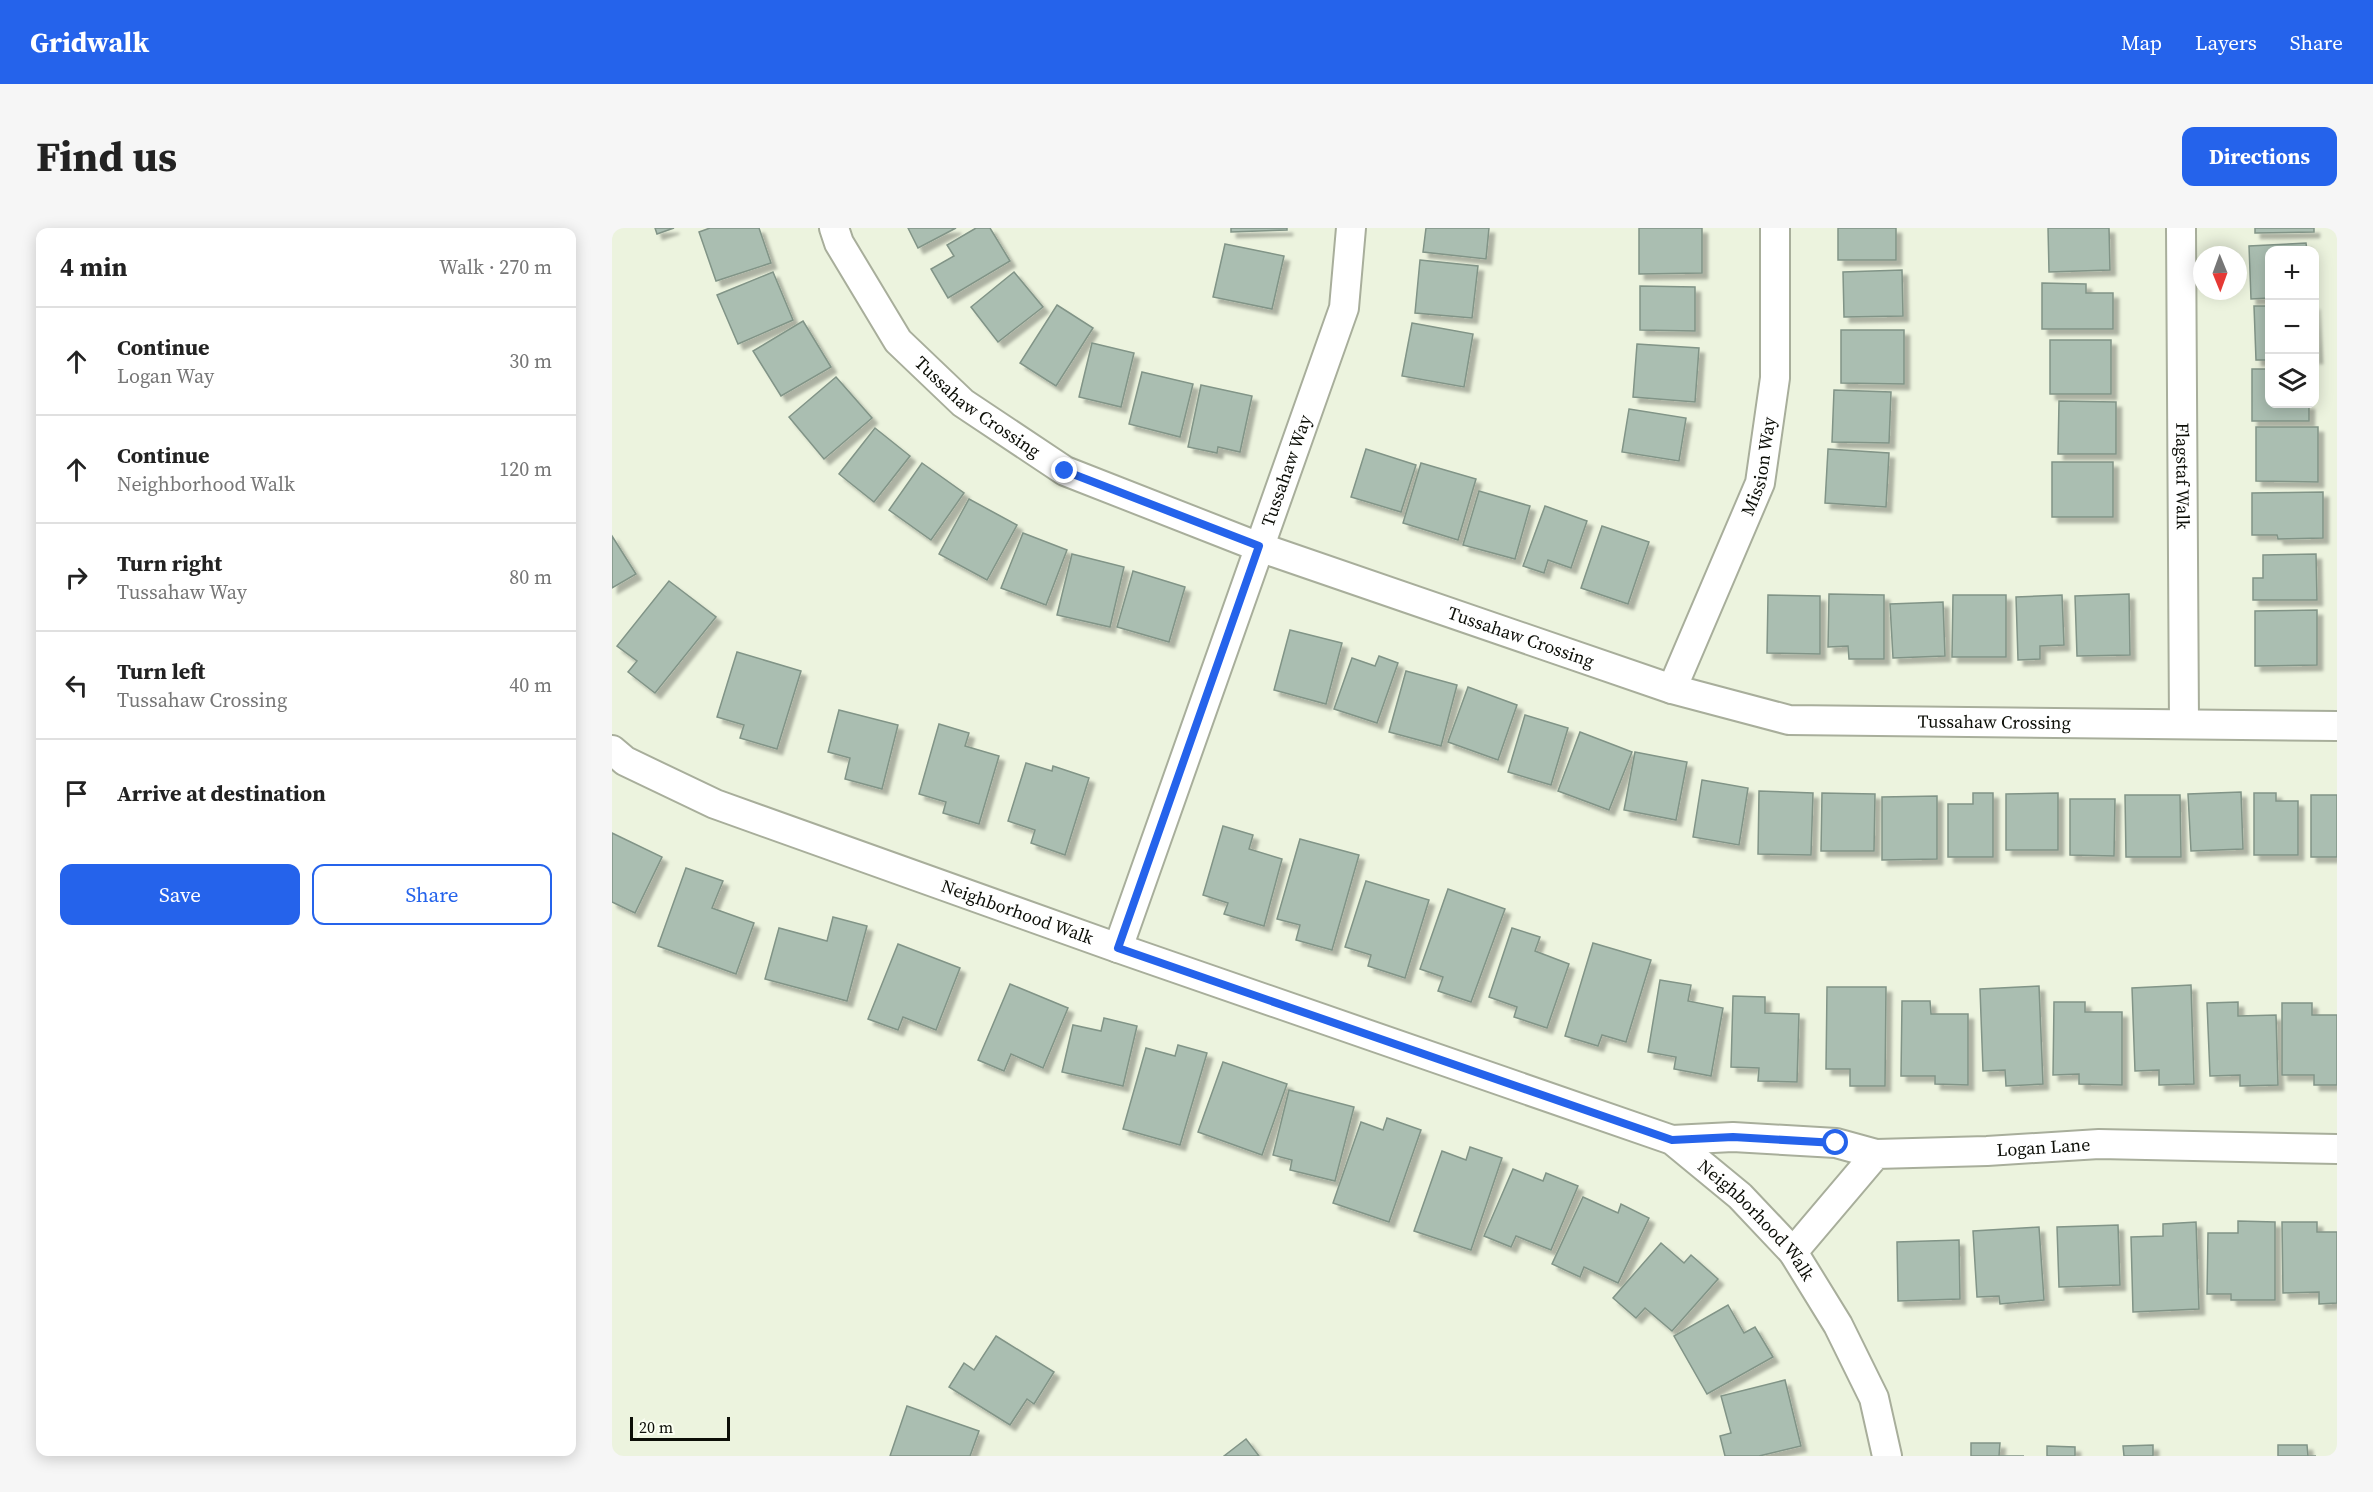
<!DOCTYPE html>
<html lang="en">
<head>
<meta charset="utf-8">
<style>
  :root { --surface:#fff; --page:#f6f6f6; --text:#222; --muted:#767676; --line:#e0e0e0; --accent:#2563eb }
  body { margin:0; font-family:"Source Serif 4",serif; background:var(--page); color:var(--text) }
  .controls { position:absolute; right:18px; top:18px; display:grid; overflow:hidden; border-radius:12px; box-shadow:0 3px 15px #0003 }
  .controls button { width:54px; height:54px; display:grid; place-items:center; padding:0; border:0; border-bottom:2px solid var(--line); background:var(--surface); color:var(--text); font:30px sans-serif }
  .compass { position:absolute; left:1581px; top:18px; width:54px; height:54px; border-radius:50%; background:var(--surface); box-shadow:0 3px 15px #0003; rotate:179deg }
  .scale { position:absolute; left:18px; bottom:15px; width:100px; box-sizing:border-box; padding-left:6px; border:3px solid #0c0e07; border-top:0; font-size:16px; line-height:21px; white-space:nowrap; color:#0c0e07; -webkit-text-stroke:4px #fbfff2; paint-order:stroke }
  .stop { position:absolute; width:18px; height:18px; margin:-14px; border:4px solid #2563eb; border-radius:50%; background:#fff }
  .stop.end { background:#2563eb; border-color:#fff; box-shadow:0 2px 6px #0008 }
  .list { margin:0; padding:0; list-style:none }
  h2 { display:flex; justify-content:space-between; align-items:center; height:78px; margin:0; padding:0 24px; font-size:26px }
  h2 small { font-size:20px; font-weight:400; color:var(--muted) }
  .list li { display:grid; grid-template-columns:39px 1fr auto; gap:18px; align-items:center; box-sizing:border-box; height:108px; padding:0 24px; border-top:2px solid var(--line) }
  .list b { display:block; font-size:22px; white-space:nowrap }
  .list p { margin:0; font-size:20px; white-space:nowrap; color:var(--muted) }
  .list em { font-size:20px; font-style:normal; color:var(--muted) }
  .actions { display:flex; gap:12px; padding:18px 24px }
  .actions a { flex:1; padding:14px 0; border:2px solid var(--accent); border-radius:12px; text-align:center; font-size:21px; color:var(--accent) }
  .actions .main { background:var(--accent); color:#fff }
  .icon { flex:none; width:33px; height:33px; fill:none; stroke:currentColor; stroke-width:2; stroke-linecap:round; stroke-linejoin:round }
  .map { position:relative; flex:none; width:1725px; height:1228px; overflow:hidden; border-radius:12px }
  header { display:flex; align-items:center; gap:36px; box-sizing:border-box; height:84px; padding:0 30px; background:var(--accent); color:#fff }
  header strong { font-size:28px }
  nav { display:flex; gap:33px; margin-inline-start:auto; font-size:21px }
  .intro { display:flex; align-items:center; justify-content:space-between; box-sizing:border-box; height:144px; padding:0 36px }
  h1 { margin:0; font-size:42px }
  .button { padding:15px 27px; border-radius:12px; background:var(--accent); color:#fff; font-size:21px; font-weight:700 }
  main { display:flex; gap:36px; padding:0 36px }
  aside { flex:1; background:var(--surface); border-radius:12px; box-shadow:0 3px 15px #0003 }
  .map>svg:first-child { display:block }
  .building { fill:#aabeb1; stroke:#819487; stroke-width:1.5; filter:url(#shadow) }
  .lines { fill:none; stroke-linecap:round; stroke-linejoin:round }
  .street-casing { stroke:#a8ae9b; stroke-width:32 }
  .street { stroke:#fff; stroke-width:28 }
  .route { stroke:#2563eb; stroke-width:8 }
  .labels { text-anchor:middle; stroke-width:4.5; stroke-linejoin:round; paint-order:stroke }
  .street-label { font-size:18px; fill:#0c0e07; stroke:#fbfff2 }
</style>
</head>
<body>
<header>
<strong>Gridwalk</strong>
<nav><a>Map</a><a>Layers</a><a>Share</a></nav>
</header>
<div class="intro"><h1>Find us</h1><a class="button">Directions</a></div>
<main>
<aside>
<h2>4 min<small>Walk · 270 m</small></h2>
<ul class="list">
<li><svg class="icon" aria-label="ahead" viewBox="0 0 24 24"><path d="M12 20V5M6 11l6-6 6 6"/></svg><div><b>Continue</b><p>Logan Way</p></div><em>30 m</em></li>
<li><svg class="icon" aria-label="ahead" viewBox="0 0 24 24"><path d="M12 20V5M6 11l6-6 6 6"/></svg><div><b>Continue</b><p>Neighborhood Walk</p></div><em>120 m</em></li>
<li><svg class="icon" aria-label="right" viewBox="0 0 24 24"><path d="M7 20v-9h11M14 6l5 5-5 5"/></svg><div><b>Turn right</b><p>Tussahaw Way</p></div><em>80 m</em></li>
<li><svg class="icon" aria-label="left" viewBox="0 0 24 24"><path d="M17 20v-9H6M10 6l-5 5 5 5"/></svg><div><b>Turn left</b><p>Tussahaw Crossing</p></div><em>40 m</em></li>
<li><svg class="icon" aria-label="arrive" viewBox="0 0 24 24"><path d="M6 21V4h12l-3 4 3 4H6"/></svg><div><b>Arrive at destination</b></div></li>
</ul>
<div class="actions"><a class="main">Save</a><a>Share</a></div>
</aside>
<div class="map">
<svg width="1725" height="1228" viewBox="0 0 1725 1228">
  <defs>
    <filter id="shadow"><feDropShadow dx="5.5" dy="5.5" stdDeviation="1.5" flood-color="#0004"/></filter>
  </defs>
  <rect width="100%" height="100%" fill="#ecf3de"/>
  <g class="building">
    <polygon points="43,0 62,0 45,6"/>
    <polygon points="98,0 147,0 159,35 104,53 87,4"/>
    <polygon points="296,0 344,0 306,20"/>
    <polygon points="364,0 378,0 398,33 336,70 319,41 342,28 335,17"/>
    <polygon points="619,0 675,0 675,2 619,4"/>
    <polygon points="814,0 877,0 874,31 811,24"/>
    <polygon points="1027,0 1090,0 1090,45 1027,46"/>
    <rect x="1226" y="0" width="58" height="32"/>
    <polygon points="1436,0 1497,0 1498,42 1437,44"/>
    <polygon points="1643,0 1702,0 1702,4 1643,5"/>
    <polygon points="1694,15 1695,22 1658,22 1658,70 1639,71 1637,18"/>
    <polygon points="613,16 672,28 660,81 601,69"/>
    <polygon points="808,32 866,38 860,90 803,85"/>
    <polygon points="1290,42 1291,88 1232,89 1231,44"/>
    <polygon points="161,44 181,92 126,116 105,67"/>
    <polygon points="402,44 431,79 386,114 359,79"/>
    <polygon points="1430,55 1474,56 1474,65 1501,65 1501,101 1430,101"/>
    <polygon points="1028,58 1083,59 1083,103 1028,102"/>
    <polygon points="1702,76 1705,130 1702,130"/>
    <polygon points="445,77 481,100 444,158 408,135"/>
    <polygon points="1642,78 1658,78 1658,132 1644,132"/>
    <polygon points="191,93 219,139 169,168 141,123"/>
    <polygon points="800,95 861,106 852,159 790,148"/>
    <polygon points="1229,102 1292,102 1292,156 1229,155"/>
    <rect x="1438" y="112" width="61" height="54"/>
    <polygon points="480,115 522,125 509,179 467,169"/>
    <polygon points="1025,116 1087,120 1083,174 1021,169"/>
    <polygon points="1640,141 1658,141 1658,176 1697,176 1697,193 1640,193"/>
    <polygon points="530,144 581,156 568,209 517,196"/>
    <polygon points="224,149 260,190 212,231 177,189"/>
    <polygon points="589,157 640,168 628,224 606,219 605,225 576,219"/>
    <polygon points="1222,162 1279,164 1277,215 1220,214"/>
    <polygon points="1447,173 1504,174 1504,226 1446,226"/>
    <polygon points="1017,181 1074,190 1067,233 1010,224"/>
    <polygon points="1644,199 1706,199 1706,254 1644,253"/>
    <polygon points="263,200 298,228 262,274 227,246"/>
    <polygon points="754,221 804,237 789,284 739,269"/>
    <polygon points="1216,221 1277,225 1274,279 1213,275"/>
    <rect x="1440" y="234" width="61" height="55"/>
    <polygon points="310,235 352,265 319,312 277,282"/>
    <polygon points="809,235 864,251 846,312 791,295"/>
    <polygon points="867,263 918,278 903,331 851,317"/>
    <polygon points="1711,264 1711,310 1666,311 1665,307 1640,307 1640,265"/>
    <polygon points="357,271 405,297 375,352 327,326"/>
    <polygon points="933,278 975,293 959,340 936,332 932,345 911,338"/>
    <polygon points="990,298 1037,314 1016,376 969,360"/>
    <polygon points="411,305 455,322 434,377 389,360"/>
    <polygon points="0,308 24,346 0,360"/>
    <polygon points="460,326 512,339 498,399 445,387"/>
    <polygon points="1704,326 1705,372 1641,372 1641,350 1651,350 1651,327"/>
    <polygon points="521,343 573,359 557,414 505,399"/>
    <polygon points="57,353 104,389 43,465 16,444 25,433 5,418"/>
    <polygon points="1217,366 1272,367 1272,431 1237,431 1236,418 1216,419"/>
    <polygon points="1517,366 1518,427 1465,428 1463,368"/>
    <polygon points="1156,367 1208,368 1208,426 1155,425"/>
    <polygon points="1341,367 1394,367 1394,429 1340,429"/>
    <polygon points="1450,367 1452,417 1428,418 1428,431 1406,432 1404,369"/>
    <polygon points="1331,374 1333,428 1281,430 1278,376"/>
    <polygon points="1705,382 1705,437 1643,438 1643,383"/>
    <polygon points="678,402 730,415 714,476 662,462"/>
    <polygon points="125,424 189,443 165,521 128,510 132,497 105,489"/>
    <polygon points="767,428 786,435 765,495 722,481 740,430 763,438"/>
    <polygon points="794,443 845,457 829,518 777,504"/>
    <polygon points="856,459 905,477 886,532 836,514"/>
    <polygon points="227,482 286,497 270,561 233,551 238,530 216,524"/>
    <polygon points="913,487 956,500 939,557 896,544"/>
    <polygon points="327,496 357,505 353,518 387,528 367,596 331,585 334,574 307,566"/>
    <polygon points="968,504 1020,524 997,582 946,563"/>
    <polygon points="1023,524 1075,534 1064,592 1012,582"/>
    <polygon points="414,535 440,543 441,538 477,550 453,627 419,615 423,602 396,593"/>
    <polygon points="1090,552 1136,560 1127,617 1081,609"/>
    <polygon points="1147,563 1201,565 1199,627 1146,626"/>
    <polygon points="1629,564 1631,621 1579,623 1576,566"/>
    <polygon points="1210,565 1263,566 1262,623 1209,623"/>
    <polygon points="1361,565 1381,565 1381,629 1336,629 1336,576 1361,576"/>
    <polygon points="1446,565 1446,622 1394,622 1394,566"/>
    <polygon points="1642,565 1664,565 1664,573 1686,573 1686,627 1642,627"/>
    <polygon points="1513,567 1568,567 1569,629 1514,629"/>
    <rect x="1699" y="567" width="26" height="62"/>
    <polygon points="1325,568 1325,631 1270,632 1270,569"/>
    <polygon points="1458,571 1503,571 1502,628 1458,627"/>
    <polygon points="611,598 641,607 637,621 670,631 652,698 612,686 616,675 591,667"/>
    <polygon points="0,605 50,629 23,685 0,674"/>
    <polygon points="688,611 747,627 720,722 684,712 688,697 665,691"/>
    <polygon points="74,640 111,653 100,680 142,695 124,746 46,718"/>
    <polygon points="754,653 817,672 793,750 756,738 759,727 733,719"/>
    <polygon points="836,661 893,681 859,774 826,763 831,749 808,741"/>
    <polygon points="221,689 255,698 235,773 153,751 167,700 215,713"/>
    <polygon points="900,700 928,709 923,723 957,736 935,800 902,789 905,779 877,769"/>
    <polygon points="981,715 1039,732 1014,814 990,807 986,818 953,808"/>
    <polygon points="286,716 348,740 324,802 291,789 286,802 256,791"/>
    <polygon points="1048,752 1079,757 1076,773 1111,780 1099,848 1062,841 1064,829 1036,824"/>
    <polygon points="398,756 456,780 431,840 399,826 392,843 366,832"/>
    <polygon points="1579,757 1582,856 1547,857 1547,842 1523,843 1520,760"/>
    <polygon points="1427,758 1431,856 1394,858 1393,842 1371,843 1368,761"/>
    <polygon points="1215,759 1274,759 1273,858 1238,858 1238,841 1214,841"/>
    <polygon points="1121,768 1153,769 1153,785 1187,786 1185,854 1146,853 1147,840 1119,839"/>
    <polygon points="1290,773 1318,773 1319,786 1356,786 1356,857 1323,856 1323,848 1289,848"/>
    <polygon points="1442,774 1473,774 1473,784 1510,784 1510,857 1467,856 1467,846 1441,847"/>
    <polygon points="1626,774 1626,788 1664,787 1666,857 1628,858 1628,847 1598,848 1595,775"/>
    <polygon points="1670,775 1700,775 1700,787 1725,787 1725,857 1702,857 1702,847 1670,847"/>
    <polygon points="492,790 525,798 511,858 450,844 461,797 489,803"/>
    <polygon points="566,817 595,825 568,917 511,901 534,820 563,828"/>
    <polygon points="611,834 675,856 650,927 586,904"/>
    <polygon points="677,862 742,879 723,953 678,942 680,932 661,927"/>
    <polygon points="775,890 809,902 777,994 721,975 749,894 771,902"/>
    <polygon points="858,919 890,930 859,1022 802,1003 830,923 854,932"/>
    <polygon points="901,941 931,953 934,945 966,958 939,1022 904,1008 899,1019 872,1008"/>
    <polygon points="971,969 1006,985 1009,976 1037,990 1006,1055 972,1039 968,1049 940,1036"/>
    <polygon points="1626,993 1663,994 1663,1072 1619,1072 1619,1066 1595,1066 1596,1005 1626,1005"/>
    <polygon points="1584,994 1587,1081 1521,1084 1519,1009 1551,1008 1551,996"/>
    <polygon points="1670,994 1705,994 1705,1004 1725,1004 1725,1075 1707,1076 1707,1064 1671,1065"/>
    <polygon points="1506,997 1508,1057 1447,1059 1445,999"/>
    <polygon points="1427,999 1432,1072 1388,1076 1387,1068 1365,1069 1361,1003"/>
    <polygon points="1347,1012 1348,1071 1286,1073 1285,1014"/>
    <polygon points="1049,1015 1072,1035 1079,1027 1106,1051 1060,1103 1033,1080 1024,1090 1001,1070"/>
    <polygon points="1116,1077 1132,1105 1143,1099 1161,1129 1095,1166 1062,1108"/>
    <polygon points="384,1108 442,1144 422,1176 415,1171 398,1197 337,1159 352,1135 362,1142"/>
    <polygon points="1173,1152 1189,1218 1147,1228 1113,1228 1108,1208 1119,1205 1109,1168"/>
    <polygon points="295,1178 367,1203 358,1228 278,1228"/>
    <polygon points="634,1211 647,1228 612,1228"/>
    <polygon points="1359,1215 1388,1215 1387,1228 1412,1228 1359,1228"/>
    <polygon points="1541,1217 1541,1228 1512,1228 1511,1218"/>
    <polygon points="1666,1217 1695,1217 1696,1228 1704,1228 1666,1228"/>
    <polygon points="1435,1218 1463,1219 1463,1228 1435,1228"/>
  </g>
  <g class="lines">
    <defs>
      <g id="street">
        <path id="s1" d="M222 0 227 15 286 113 351 175 453 243 647 319 1060 461 1177 492 1725 498"/>
        <path id="s2" d="M1569 0 1572 495"/>
        <path id="s3" d="M1060 461 1148 255 1163 150V0"/>
        <path id="s4" d="M0 522 13 533 103 576 506 720 1060 912 1128 968 1181 1024 1226 1097 1262 1170 1275 1228"/>
        <path id="s5" d="M506 720 732 80 739 0"/>
        <polyline points="1060,912 1121,909 1224,915 1264,926"/>
        <path id="s6" d="M1181 1024 1264 926 1375 923 1487 916 1725 921"/>
      </g>
    </defs>
    <use href="#street" class="street-casing"/>
    <use href="#street" class="street"/>
  </g>
  <g class="lines">
    <polyline class="route" points="453,243 647,318 506,720 1060,912 1121,909 1224,915"/>
  </g>
  <g class="labels">
    <g class="street-label">
      <text dy="6" stroke="none"><textPath href="#s1" startOffset="234">Tussahaw Crossing</textPath></text>
      <text dy="6" stroke="none"><textPath href="#s3" startOffset="240">Mission Way</textPath></text>
      <text dy="6" stroke="none"><textPath href="#s5" startOffset="506">Tussahaw Way</textPath></text>
      <text dy="6" stroke="none"><textPath href="#s2" startOffset="248">Flagstaf Walk</textPath></text>
      <text dy="6" stroke="none"><textPath href="#s1" startOffset="828">Tussahaw Crossing</textPath></text>
      <text dy="6" stroke="none"><textPath href="#s1" startOffset="1314">Tussahaw Crossing</textPath></text>
      <text dy="6" stroke="none"><textPath href="#s4" startOffset="438">Neighborhood Walk</textPath></text>
      <text dy="6" stroke="none"><textPath href="#s6" startOffset="296">Logan Lane</textPath></text>
      <text dy="6" stroke="none"><textPath href="#s4" startOffset="1248">Neighborhood Walk</textPath></text>
    </g>
  </g>
</svg>
<div class="controls">
<button>+</button>
<button>−</button>
<button><svg class="icon" aria-label="layers" viewBox="0 0 24 24"><path d="M12 4l9 5-9 5-9-5zM3 14l9 5 9-5"/></svg></button>
</div>
<svg class="compass" viewBox="-18 -18 36 36"><path d="M0-13l5 13h-10z" fill="#e53935"/><path d="M0 13l5-13h-10z" fill="#767676"/></svg>
<div class="scale">20 m</div>
<div class="stop" style="left:1224px;top:915px"></div>
<div class="stop end" style="left:453px;top:243px"></div>
</div>
</main>
</body>
</html>
